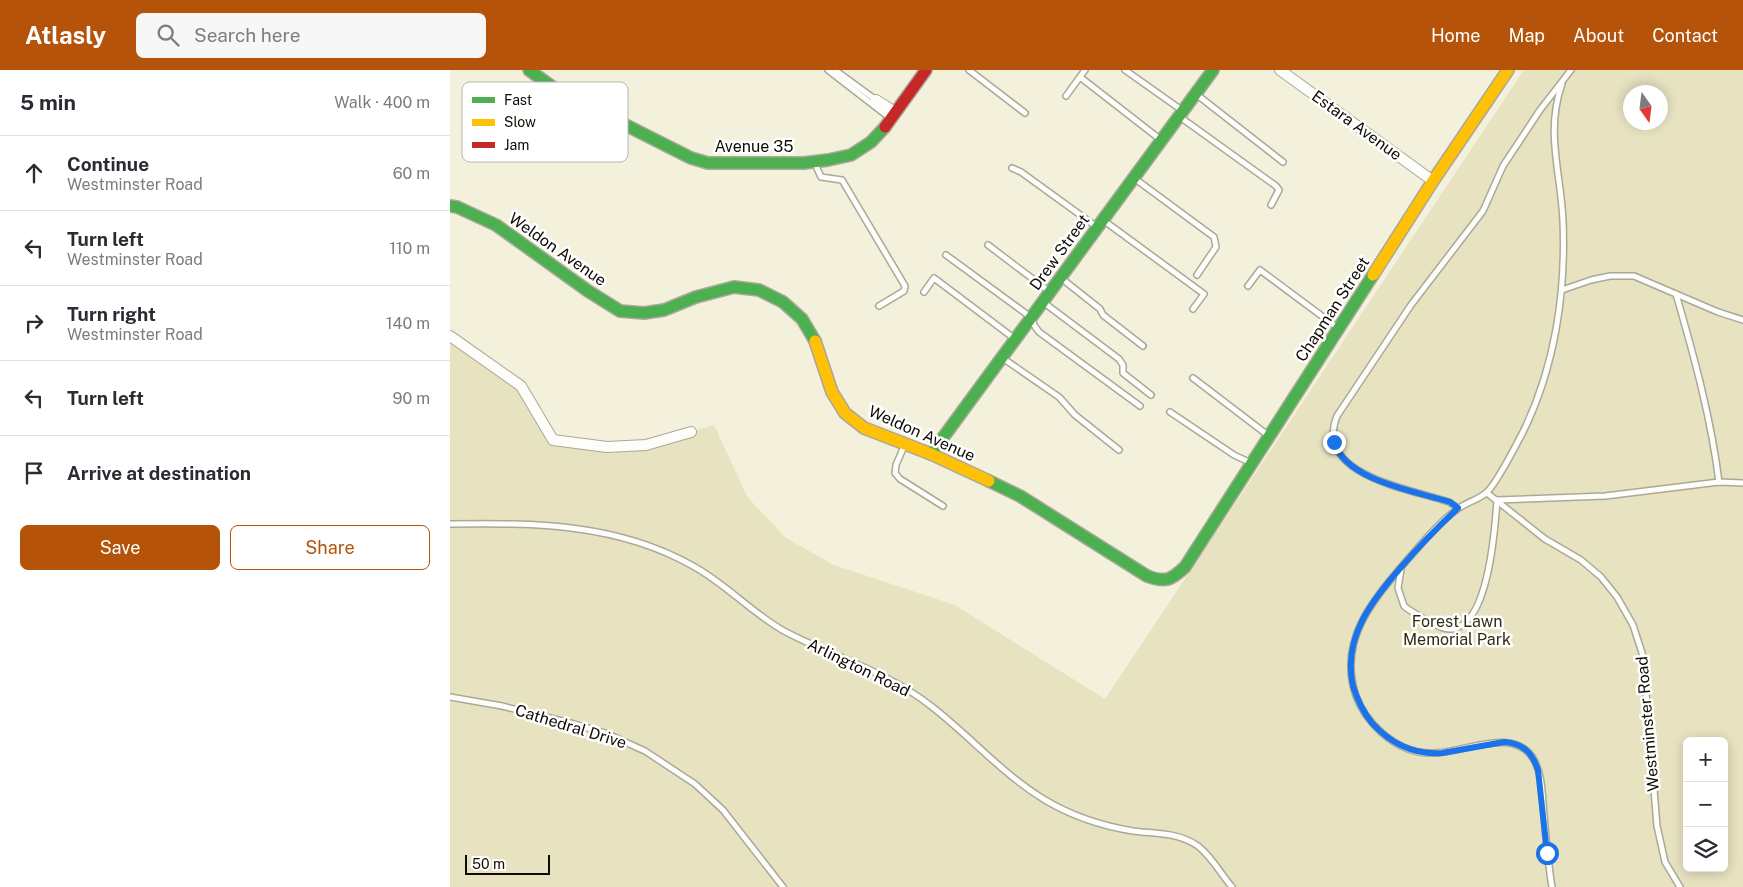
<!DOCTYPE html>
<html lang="en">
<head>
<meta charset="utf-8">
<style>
  :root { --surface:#fff; --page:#f7f7f7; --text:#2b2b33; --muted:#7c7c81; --line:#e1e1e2; --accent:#b45309 }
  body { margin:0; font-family:"Public Sans",sans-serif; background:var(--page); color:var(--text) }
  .controls { position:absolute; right:15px; bottom:15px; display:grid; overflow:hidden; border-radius:8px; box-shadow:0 2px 12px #0003 }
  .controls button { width:45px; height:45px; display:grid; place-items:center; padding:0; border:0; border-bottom:1px solid var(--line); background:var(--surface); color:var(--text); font:25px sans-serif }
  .compass { position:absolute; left:1173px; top:15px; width:45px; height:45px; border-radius:50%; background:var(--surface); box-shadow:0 2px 12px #0003; rotate:166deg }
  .scale { position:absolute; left:15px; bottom:12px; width:85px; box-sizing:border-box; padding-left:5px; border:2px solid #0e0c02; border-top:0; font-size:14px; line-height:18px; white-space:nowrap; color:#0e0c02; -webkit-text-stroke:4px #fff; paint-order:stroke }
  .stop { position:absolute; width:15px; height:15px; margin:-11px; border:4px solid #1a73e8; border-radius:50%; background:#fff }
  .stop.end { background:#1a73e8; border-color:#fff; box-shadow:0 1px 5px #0008 }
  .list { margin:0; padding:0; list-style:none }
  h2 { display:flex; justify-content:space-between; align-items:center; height:65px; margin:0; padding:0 20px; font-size:21px }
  h2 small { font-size:16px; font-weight:400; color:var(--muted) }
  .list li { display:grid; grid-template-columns:32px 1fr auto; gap:15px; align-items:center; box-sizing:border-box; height:75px; padding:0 20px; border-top:1px solid var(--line) }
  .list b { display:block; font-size:19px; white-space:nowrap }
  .list p { margin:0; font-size:16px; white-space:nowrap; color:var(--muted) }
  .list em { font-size:16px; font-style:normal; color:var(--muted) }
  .actions { display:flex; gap:10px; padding:15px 20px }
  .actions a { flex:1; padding:11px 0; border:1px solid var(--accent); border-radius:8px; text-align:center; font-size:18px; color:var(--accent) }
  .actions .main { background:var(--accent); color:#fff }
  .icon { flex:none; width:28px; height:28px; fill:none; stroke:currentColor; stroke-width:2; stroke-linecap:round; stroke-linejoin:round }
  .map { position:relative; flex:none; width:1293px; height:817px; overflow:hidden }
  header { display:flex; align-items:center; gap:30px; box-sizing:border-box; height:70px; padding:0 25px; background:var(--accent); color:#fff }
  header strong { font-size:24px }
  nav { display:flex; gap:28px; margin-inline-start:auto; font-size:18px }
  .search { width:350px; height:45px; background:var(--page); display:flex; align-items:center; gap:12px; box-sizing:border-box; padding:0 18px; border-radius:8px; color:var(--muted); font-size:19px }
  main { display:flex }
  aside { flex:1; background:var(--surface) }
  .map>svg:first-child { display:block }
  .green { fill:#e7e2c0; fill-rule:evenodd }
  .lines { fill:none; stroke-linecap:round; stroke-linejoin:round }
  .lane-casing { stroke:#aba899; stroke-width:8 }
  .street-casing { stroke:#aba899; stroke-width:12 }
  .fast-casing { stroke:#aba899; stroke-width:14 }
  .slow-casing { stroke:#aba899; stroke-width:14 }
  .jam-casing { stroke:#aba899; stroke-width:14 }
  .lane { stroke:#fdfdfa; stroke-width:5 }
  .street { stroke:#fdfdfa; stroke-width:10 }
  .fast { stroke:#4caf50; stroke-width:11 }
  .slow { stroke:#ffc107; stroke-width:11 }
  .jam { stroke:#c62828; stroke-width:11 }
  .route { stroke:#1a73e8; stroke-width:6 }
  .labels { text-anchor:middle; stroke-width:5; stroke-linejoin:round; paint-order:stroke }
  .street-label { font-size:16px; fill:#0e0c02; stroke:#fff }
  .park-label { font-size:16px; fill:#312d10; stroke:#fff }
  .key { fill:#fff; stroke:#b7b6b3; stroke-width:1 }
  .key-label { font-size:14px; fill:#0e0c02 }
</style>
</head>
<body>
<header>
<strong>Atlasly</strong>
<div class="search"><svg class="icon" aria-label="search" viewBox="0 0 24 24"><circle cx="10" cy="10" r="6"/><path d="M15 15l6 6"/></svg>Search here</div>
<nav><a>Home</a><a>Map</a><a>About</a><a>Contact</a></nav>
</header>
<main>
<aside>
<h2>5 min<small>Walk · 400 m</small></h2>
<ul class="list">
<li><svg class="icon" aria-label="ahead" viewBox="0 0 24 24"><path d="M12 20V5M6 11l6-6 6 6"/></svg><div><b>Continue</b><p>Westminster Road</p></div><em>60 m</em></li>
<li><svg class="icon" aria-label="left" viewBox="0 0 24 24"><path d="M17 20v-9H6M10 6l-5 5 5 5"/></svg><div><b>Turn left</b><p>Westminster Road</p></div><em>110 m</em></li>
<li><svg class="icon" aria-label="right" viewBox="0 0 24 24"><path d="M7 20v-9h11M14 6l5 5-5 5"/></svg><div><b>Turn right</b><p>Westminster Road</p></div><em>140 m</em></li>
<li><svg class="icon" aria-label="left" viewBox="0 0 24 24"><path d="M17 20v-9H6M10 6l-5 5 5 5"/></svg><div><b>Turn left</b></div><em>90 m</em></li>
<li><svg class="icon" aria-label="arrive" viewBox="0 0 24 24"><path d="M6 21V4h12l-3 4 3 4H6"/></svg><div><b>Arrive at destination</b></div></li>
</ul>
<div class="actions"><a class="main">Save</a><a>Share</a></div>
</aside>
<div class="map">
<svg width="1293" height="817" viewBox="0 0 1293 817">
  <rect width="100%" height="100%" fill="#f3f0dc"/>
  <path class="green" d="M1074 0H1293V817H0V271L70 319 84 350 96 365 123 375 212 371 264 355 298 428 336 468 384 495 505 535 655 629ZM1180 22H1210V52H1180ZM1237 671H1274V798H1237Z"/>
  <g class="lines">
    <defs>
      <g id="lane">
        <polyline points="378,0 440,48"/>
        <polyline points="385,0 426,30"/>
        <polyline points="519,0 575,43"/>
        <polyline points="675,0 733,41"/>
        <polyline points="630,7 711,70"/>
        <polyline points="746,24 833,92"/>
        <polyline points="616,26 635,0"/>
        <polyline points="730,47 826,116 829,120 821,135"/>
        <polyline points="365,94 371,107 392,110 455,216 454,221 429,236"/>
        <polyline points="562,98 571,102 647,157"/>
        <polyline points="684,108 764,167 766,177 747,205"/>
        <polyline points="653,150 754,224 743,239"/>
        <polyline points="538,175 600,222"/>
        <polyline points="496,185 582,248 584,255 589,262 690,336"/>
        <polyline points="611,208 650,239 653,245 693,276"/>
        <polyline points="798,216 810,200 888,258"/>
        <polyline points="1112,220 1141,210 1160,206 1184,206 1268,242 1293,250"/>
        <polyline points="474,222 484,208 565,269"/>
        <path d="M1226 224C1244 286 1261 348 1269 412"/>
        <polyline points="593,232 669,289 673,295 673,303 701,325"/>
        <polyline points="554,289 609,327 625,345 669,380"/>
        <polyline points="743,308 819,366"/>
        <polyline points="720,342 784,385 801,393"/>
        <polyline points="455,374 446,395 445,403 450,409 493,436"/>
        <polyline points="1037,423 1095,469 1131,490 1151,507 1167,527 1183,555 1193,586 1207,756 1215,792 1230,817"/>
        <polyline points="1047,430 1155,426 1269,412 1293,413"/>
        <path d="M1008 438 999 432C962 419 863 406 887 346L961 235 1033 141 1053 96 1090 40 1121 0"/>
        <path d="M0 454C85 453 167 453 243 496 276 514 302 543 334 561 383 587 437 601 481 636 520 666 552 704 595 730 622 746 652 756 683 761 705 764 728 762 748 776 762 787 770 803 782 817"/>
        <path d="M951 499 948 518 954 536C961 542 969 546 977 550 985 554 993 560 1002 559 1039 555 1045 458 1047 430"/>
        <polyline points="0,627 52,636 124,654 155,663 195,681 245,714 273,740 333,817"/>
        <path d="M1102 817C1098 793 1096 769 1094 745 1092 727 1093 706 1084 690 1065 655 1014 683 984 683 965 684 947 676 932 663 921 653 911 640 906 626 887 569 924 529 958 489 973 472 990 451 1009 438 1017 432 1028 430 1036 423 1046 415 1066 375 1073 362 1105 297 1116 222 1113 151 1111 103 1095 62 1112 14"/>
      </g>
      <g id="street">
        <polyline points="830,0 983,111"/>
        <polyline points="426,30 445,42"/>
        <polyline points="0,266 71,316 103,370 157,377 196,375 241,362"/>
      </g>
      <g id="fast">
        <polyline points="79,0 108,21 241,88 258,93 354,93 378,90 401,85 421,72 435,57"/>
        <polyline points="0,136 7,137 46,155 138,221 170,241 194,243 214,240 246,227 284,217 309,220 333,232 352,249 365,271"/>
        <polyline points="481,384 763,0"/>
        <path d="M539 411 570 426 697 506C716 513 721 510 735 497L923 205"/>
      </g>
      <g id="slow">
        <polyline points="923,205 983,111 1058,0"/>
        <polyline points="365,271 382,322 395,343 414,358 481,384 539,411"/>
      </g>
      <polyline id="jam" points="435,57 476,0"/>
    </defs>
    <use href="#lane" class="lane-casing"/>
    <use href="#street" class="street-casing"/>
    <use href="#fast" class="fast-casing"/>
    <use href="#slow" class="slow-casing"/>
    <use href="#jam" class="jam-casing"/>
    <use href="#lane" class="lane"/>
    <use href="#street" class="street"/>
    <use href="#fast" class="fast"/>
    <use href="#slow" class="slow"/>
    <use href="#jam" class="jam"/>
  </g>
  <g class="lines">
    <path class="route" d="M884 372C896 411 965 421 1000 432L1008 438C989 456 970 475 953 495 923 529 892 567 903 616 907 629 913 642 922 653 941 674 964 685 992 683L1054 672C1072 673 1082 682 1088 700L1097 783"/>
  </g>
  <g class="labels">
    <g class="street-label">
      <text transform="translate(907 55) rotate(36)" y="6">Estara Avenue</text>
      <text x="304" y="82">Avenue 35</text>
      <text transform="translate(108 179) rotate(35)" y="6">Weldon Avenue</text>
      <text transform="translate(609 182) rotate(-54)" y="6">Drew Street</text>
      <text transform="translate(882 239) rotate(-57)" y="6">Chapman Street</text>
      <text transform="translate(472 363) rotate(24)" y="6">Weldon Avenue</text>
      <text transform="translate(409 597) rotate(26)" y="6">Arlington Road</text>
      <text transform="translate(1197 654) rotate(-95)" y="6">Westminster Road</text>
      <text transform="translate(121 656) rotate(17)" y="6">Cathedral Drive</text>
    </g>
    <g class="park-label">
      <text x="1007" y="557">Forest Lawn<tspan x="1007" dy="18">Memorial Park</tspan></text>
    </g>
  </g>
  <rect x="12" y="12" width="166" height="80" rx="8" class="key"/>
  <rect x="22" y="27" width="23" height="6" fill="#4caf50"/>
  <rect x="22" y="49" width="23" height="7" fill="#ffc107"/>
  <rect x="22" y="72" width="23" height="6" fill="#c62828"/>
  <g class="key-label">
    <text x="54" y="35">Fast</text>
    <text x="54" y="57">Slow</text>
    <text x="54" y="80">Jam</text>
  </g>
</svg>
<div class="controls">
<button>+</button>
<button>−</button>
<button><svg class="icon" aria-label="layers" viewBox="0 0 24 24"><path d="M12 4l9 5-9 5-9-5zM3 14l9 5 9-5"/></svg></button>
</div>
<svg class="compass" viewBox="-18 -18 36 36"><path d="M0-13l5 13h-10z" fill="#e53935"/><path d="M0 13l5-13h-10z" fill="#7c7c81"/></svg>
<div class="scale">50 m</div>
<div class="stop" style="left:1097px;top:783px"></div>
<div class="stop end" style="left:884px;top:372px"></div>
</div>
</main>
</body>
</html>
